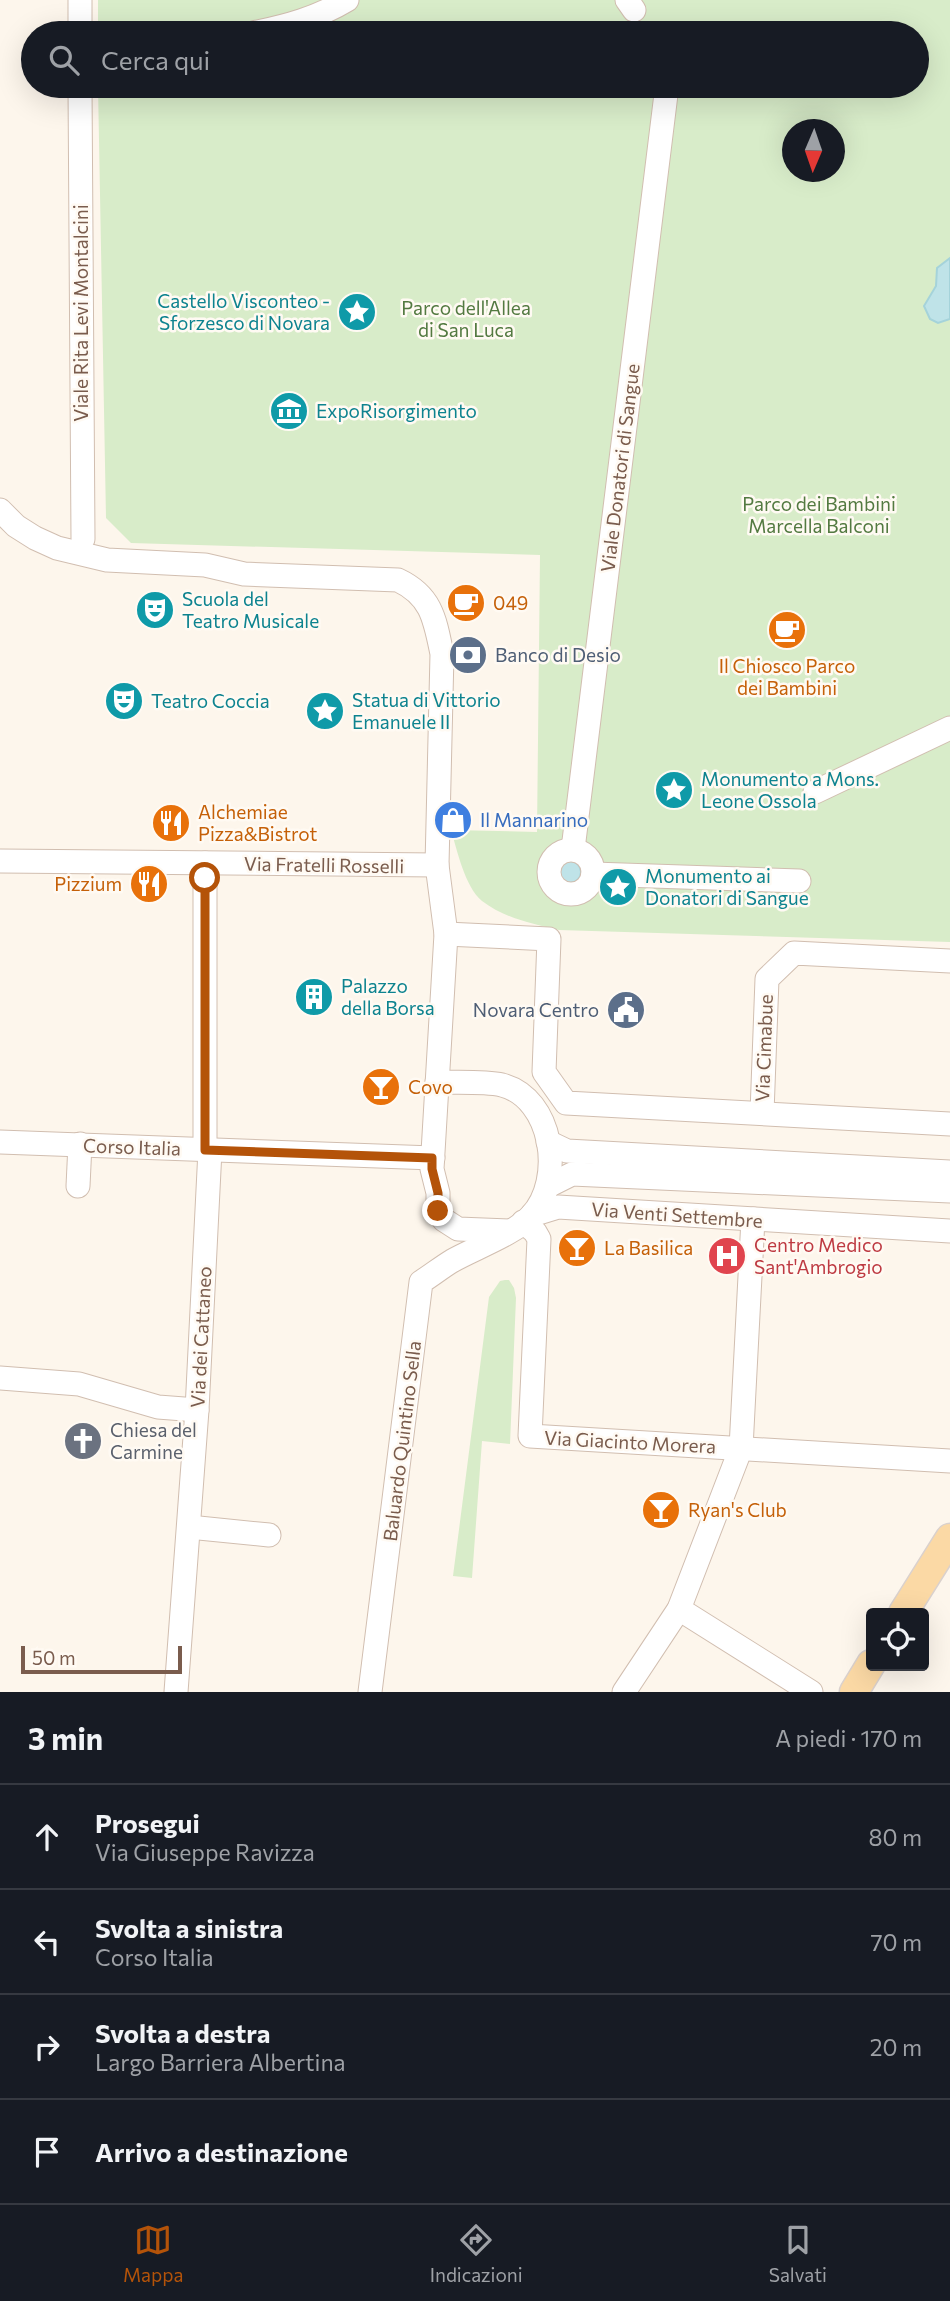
<!DOCTYPE html>
<html lang="it">
<head>
<meta charset="utf-8">
<style>
  :root { --surface:#171b24; --page:#20242c; --text:#f1f3f6; --muted:#9ea1a6; --line:#363941; --accent:#b45309 }
  body { margin:0; font-family:Commissioner,sans-serif; background:var(--page); color:var(--text) }
  .controls { position:absolute; right:21px; bottom:21px; display:grid; overflow:hidden; border-radius:7px; box-shadow:0 7px 28px #0002 }
  .controls button { width:63px; height:63px; display:grid; place-items:center; padding:0; border:0; border-bottom:2px solid var(--line); background:var(--surface); color:var(--text); font:35px sans-serif }
  .compass { position:absolute; left:782px; top:119px; width:63px; height:63px; border-radius:50%; background:var(--surface); box-shadow:0 7px 28px #0002; rotate:182deg }
  .scale { position:absolute; left:21px; bottom:18px; width:161px; box-sizing:border-box; padding-left:7px; border:4px solid #7a5c4d; border-top:0; font-size:19px; line-height:24px; white-space:nowrap; color:#7a5c4d; -webkit-text-stroke:5px #fffaf3; paint-order:stroke }
  .stop { position:absolute; width:21px; height:21px; margin:-16px; border:5px solid #b45309; border-radius:50%; background:#fff }
  .stop.end { background:#b45309; border-color:#fff; box-shadow:0 2px 7px #0008 }
  .list { margin:0; padding:0; list-style:none }
  h2 { display:flex; justify-content:space-between; align-items:center; height:91px; margin:0; padding:0 28px; font-size:30px }
  h2 small { font-size:23px; font-weight:400; color:var(--muted) }
  .list li { display:grid; grid-template-columns:46px 1fr auto; gap:21px; align-items:center; box-sizing:border-box; height:105px; padding:0 28px; border-top:2px solid var(--line) }
  .list b { display:block; font-size:26px; white-space:nowrap }
  .list p { margin:0; font-size:23px; white-space:nowrap; color:var(--muted) }
  .list em { font-size:23px; font-style:normal; color:var(--muted) }
  .icon { flex:none; width:38px; height:38px; fill:none; stroke:currentColor; stroke-width:2; stroke-linecap:round; stroke-linejoin:round }
  .map { position:relative; flex:none; width:950px; height:1692px; overflow:hidden }
  .search { position:absolute; background:var(--surface); box-shadow:0 7px 28px #0002; left:21px; right:21px; top:21px; height:77px; display:flex; align-items:center; gap:18px; box-sizing:border-box; padding:0 24px; border-radius:38px; color:var(--muted); font-size:26px }
  .sheet { height:511px; background:var(--surface) }
  nav { display:flex; justify-content:space-around; align-items:center; box-sizing:border-box; height:98px; border-top:2px solid var(--line); background:var(--surface); font-size:19px; color:var(--muted) }
  nav a { display:grid; justify-items:center; gap:4px }
  nav .on { color:var(--accent) }
  .map>svg:first-child { display:block }
  .green { fill:#d8ecc9; fill-rule:evenodd }
  .water { fill:#bfe3e8; stroke:#a5d3da; stroke-width:2 }
  .lines { fill:none; stroke-linecap:round; stroke-linejoin:round }
  .minor-casing { stroke:#d1beb0; stroke-width:25 }
  .major-casing { stroke:#dad1cd; stroke-width:31 }
  .minor { stroke:#fff; stroke-width:23 }
  .major { stroke:#fbd9a5; stroke-width:28 }
  .route { stroke:#b45309; stroke-width:9 }
  .labels { text-anchor:middle; stroke-width:5; stroke-linejoin:round; paint-order:stroke }
  .culture-label { font-size:19px; fill:#0d838f; stroke:#fffaf3; text-anchor:start }
  .park-label { font-size:19px; fill:#537a41; stroke:#fffaf3 }
  .street-label { font-size:19px; fill:#7a5c4d; stroke:#fffaf3 }
  .food-label { font-size:19px; fill:#c56008; stroke:#fffaf3; text-anchor:start }
  .service-label { font-size:19px; fill:#4e5e75; stroke:#fffaf3; text-anchor:start }
  .shop-label { font-size:19px; fill:#366cbe; stroke:#fffaf3; text-anchor:start }
  .health-label { font-size:19px; fill:#be3a42; stroke:#fffaf3; text-anchor:start }
  .worship-label { font-size:19px; fill:#5b616d; stroke:#fffaf3; text-anchor:start }
</style>
</head>
<body>
<div class="map">
<svg width="950" height="1692" viewBox="0 0 950 1692">
  <rect width="100%" height="100%" fill="#fdf6ec"/>
  <g class="green">
    <path d="M98 0H950V942L559 930C533 924 504 918 482 901 465 887 457 850 451 830L537 832 540 555 131 543 106 518 98 86H917V33H98ZM792 130H834V172H792ZM571 860 580 866 578 880 568 883 561 879 559 872Z"/>
    <polygon points="505,1280 509,1280 514,1288 516,1298 510,1444 482,1441 472,1578 453,1576 489,1297 500,1281"/>
  </g>
  <g class="water">
    <polygon points="950,258 950,319 938,323 930,319 924,306 936,286 937,268"/>
    <circle cx="570" cy="872" r="11"/>
  </g>
  <g class="lines">
    <defs>
      <g id="minor">
        <polyline points="80,0 80,33"/>
        <polyline points="627,0 634,10"/>
        <path d="M253 33C287 26 317 18 347 0"/>
        <polyline points="80,86 83,539"/>
        <path d="M0 510 16 526 35 538 57 548 107 560 205 565 244 574 398 580C432 596 435 620 442 654L437 865 446 934 432 1169 438 1193V1211L444 1220 458 1229 509 1231"/>
        <polyline points="815,792 950,728"/>
        <polyline points="573,849 667,86"/>
        <circle cx="571" cy="872" r="22"/>
        <polyline points="0,861 437,865"/>
        <polyline points="593,874 799,881"/>
        <polyline points="446,934 549,939 544,1072 566,1103 950,1124"/>
        <polyline points="762,1113 767,979 794,953 950,961"/>
        <polyline points="0,1142 433,1158"/>
        <polyline points="548,1142 567,1151 950,1172"/>
        <polyline points="205,1150 205,863"/>
        <polyline points="78,1186 80,1144"/>
        <polyline points="548,1186 572,1174 950,1191"/>
        <polyline points="532,1215 558,1207 950,1231"/>
        <polyline points="523,1222 535,1232 539,1239 530,1436 950,1461"/>
        <polyline points="0,1378 79,1384 158,1407 197,1410"/>
        <polyline points="189,1527 269,1535"/>
        <polyline points="679,1609 811,1692"/>
        <polyline points="176,1692 197,1410 210,1150"/>
        <path d="M370 1692 421 1282C432 1275 442 1267 452 1261 475 1248 514 1234 531 1216 565 1180 553 1098 502 1085 484 1081 456 1083 437 1082"/>
        <polyline points="624,1692 679,1609 741,1448 753,1219"/>
      </g>
      <g id="major">
        <polyline points="903,1613 950,1538"/>
        <polyline points="854,1692 871,1664"/>
      </g>
    </defs>
    <use href="#minor" class="minor-casing"/>
    <use href="#major" class="major-casing"/>
    <use href="#minor" class="minor"/>
    <use href="#major" class="major"/>
  </g>
  <g class="lines">
    <polyline class="route" points="205,878 205,1150 432,1158 432,1169 438,1193 438,1211"/>
  </g>
  <defs>
    <symbol id="sight-disc" viewBox="-11 -11 22 22"><circle r="9.5" fill="#0f9aa8" stroke="#fffaf3"/><path d="M0-6L1.8-2.2L6-1.7L2.9 1.2L3.7 5.4L0 3.3L-3.7 5.4L-2.9 1.2L-6-1.7L-1.8-2.2Z" fill="#fff"/></symbol>
    <symbol id="museum-disc" viewBox="-11 -11 22 22"><circle r="9.5" fill="#0f9aa8" stroke="#fffaf3"/><path d="M0-6L6-3V-2H-6V-3ZM-5-1h2V3h-2ZM-1-1h2V3h-2ZM3-1h2V3H3ZM-6 4H6V6H-6Z" fill="#fff"/></symbol>
    <symbol id="cafe-disc" viewBox="-11 -11 22 22"><circle r="9.5" fill="#e8710a" stroke="#fffaf3"/><path d="M-5.5-4.5H6V0H3Q3 3.5 0 3.5H-2.5Q-5.5 3.5-5.5 0ZM3-3.2v2h1.7v-2ZM-6 4.5H4V6H-6Z" fill="#fff"/></symbol>
    <symbol id="theatre-disc" viewBox="-11 -11 22 22"><circle r="9.5" fill="#0f9aa8" stroke="#fffaf3"/><path d="M-5-5.5Q0-4 5-5.5V0Q5 5 0 6Q-5 5-5 0ZM-3.3-2.5H-1v1.5H-3.3ZM1-2.5H3.3v1.5H1ZM-2.8 1Q0 5.5 2.8 1Z" fill="#fff"/></symbol>
    <symbol id="bank-disc" viewBox="-11 -11 22 22"><circle r="9.5" fill="#5c6f8a" stroke="#fffaf3"/><path d="M-6-4H6V4H-6ZM0-2.3a2.3 2.3 0 1 0 0 4.6a2.3 2.3 0 1 0 0-4.6Z" fill="#fff"/></symbol>
    <symbol id="shop-disc" viewBox="-11 -11 22 22"><circle r="9.5" fill="#3f7fe0" stroke="#fffaf3"/><path d="M-5-2.5h2.3a2.7 3.5 0 0 1 5.4 0H5L5.5 6h-11ZM-1.5-2.5h3a1.5 2.3 0 0 0-3 0Z" fill="#fff"/></symbol>
    <symbol id="restaurant-disc" viewBox="-11 -11 22 22"><circle r="9.5" fill="#e8710a" stroke="#fffaf3"/><path d="M-5-6h1v4h1v-4h1v4h1v-4h1v5L-1.5 .5V6h-2V.5L-5-1ZM5-6V6H3V1.5H1.5Q1.5-4 5-6Z" fill="#fff"/></symbol>
    <symbol id="building-disc" viewBox="-11 -11 22 22"><circle r="9.5" fill="#0f9aa8" stroke="#fffaf3"/><path d="M-4-6H4V6H1V3H-1V6H-4ZM-2.5-4.3h1.7v1.8h-1.7ZM.8-4.3h1.7v1.8H.8ZM-2.5-1h1.7V.8h-1.7ZM.8-1h1.7V.8H.8Z" fill="#fff"/></symbol>
    <symbol id="civic-disc" viewBox="-11 -11 22 22"><circle r="9.5" fill="#5c6f8a" stroke="#fffaf3"/><path d="M-.6-6.5H3V-4.5H.6V-3L4-1V1h2V6H-6V1h2V-1L-.6-3ZM-1.2 2.5V6h2.4V2.5Z" fill="#fff"/></symbol>
    <symbol id="bar-disc" viewBox="-11 -11 22 22"><circle r="9.5" fill="#e8710a" stroke="#fffaf3"/><path d="M-6-5H6L.8 .8V4.5H3.5V6h-7V4.5H-.8V.8Z" fill="#fff"/></symbol>
    <symbol id="hospital-disc" viewBox="-11 -11 22 22"><circle r="9.5" fill="#e0444e" stroke="#fffaf3"/><path d="M-5-5h3v3.5h4V-5h3V5h-3V1.5h-4V5h-3Z" fill="#fff"/></symbol>
    <symbol id="church-disc" viewBox="-11 -11 22 22"><circle r="9.5" fill="#6b7280" stroke="#fffaf3"/><path d="M-1.2-6h2.4v3.5h3.3v2.4h-3.3V6h-2.4V-.1h-3.3v-2.4h3.3Z" fill="#fff"/></symbol>
  </defs>
  <g fill-rule="evenodd">
    <use href="#sight-disc" x="335" y="290" width="44" height="44"/>
    <use href="#museum-disc" x="267" y="389" width="44" height="44"/>
    <use href="#cafe-disc" x="444" y="581" width="44" height="44"/>
    <use href="#theatre-disc" x="133" y="588" width="44" height="44"/>
    <use href="#cafe-disc" x="765" y="608" width="44" height="44"/>
    <use href="#bank-disc" x="446" y="633" width="44" height="44"/>
    <use href="#theatre-disc" x="102" y="679" width="44" height="44"/>
    <use href="#sight-disc" x="303" y="689" width="44" height="44"/>
    <use href="#sight-disc" x="652" y="768" width="44" height="44"/>
    <use href="#shop-disc" x="431" y="798" width="44" height="44"/>
    <use href="#restaurant-disc" x="149" y="801" width="44" height="44"/>
    <use href="#restaurant-disc" x="127" y="862" width="44" height="44"/>
    <use href="#sight-disc" x="596" y="865" width="44" height="44"/>
    <use href="#building-disc" x="292" y="975" width="44" height="44"/>
    <use href="#civic-disc" x="604" y="988" width="44" height="44"/>
    <use href="#bar-disc" x="359" y="1065" width="44" height="44"/>
    <use href="#bar-disc" x="555" y="1226" width="44" height="44"/>
    <use href="#hospital-disc" x="705" y="1234" width="44" height="44"/>
    <use href="#church-disc" x="61" y="1419" width="44" height="44"/>
    <use href="#bar-disc" x="639" y="1488" width="44" height="44"/>
  </g>
  <g class="labels">
    <g class="culture-label">
      <text x="330" y="308" text-anchor="end">Castello Visconteo -<tspan x="330" dy="22">Sforzesco di Novara</tspan></text>
      <text x="316" y="418">ExpoRisorgimento</text>
      <text x="182" y="606">Scuola del<tspan x="182" dy="22">Teatro Musicale</tspan></text>
      <text x="352" y="707">Statua di Vittorio<tspan x="352" dy="22">Emanuele II</tspan></text>
      <text x="151" y="708">Teatro Coccia</text>
      <text x="701" y="786">Monumento a Mons.<tspan x="701" dy="22">Leone Ossola</tspan></text>
      <text x="645" y="883">Monumento ai<tspan x="645" dy="22">Donatori di Sangue</tspan></text>
      <text x="341" y="993">Palazzo<tspan x="341" dy="22">della Borsa</tspan></text>
    </g>
    <g class="park-label">
      <text x="466" y="315">Parco dell'Allea<tspan x="466" dy="22">di San Luca</tspan></text>
      <text x="819" y="511">Parco dei Bambini<tspan x="819" dy="22">Marcella Balconi</tspan></text>
    </g>
    <g class="street-label">
      <text transform="translate(81 313) rotate(-90)" y="7">Viale Rita Levi Montalcini</text>
      <text transform="translate(620 468) rotate(-83)" y="7">Viale Donatori di Sangue</text>
      <text transform="translate(324 865) rotate(1)" y="7">Via Fratelli Rosselli</text>
      <text transform="translate(764 1048) rotate(-88)" y="7">Via Cimabue</text>
      <text transform="translate(132 1147) rotate(2)" y="7">Corso Italia</text>
      <text transform="translate(677 1215) rotate(4)" y="7">Via Venti Settembre</text>
      <text transform="translate(201 1337) rotate(-87)" y="7">Via dei Cattaneo</text>
      <text transform="translate(402 1441) rotate(-83)" y="7">Baluardo Quintino Sella</text>
      <text transform="translate(630 1442) rotate(3)" y="7">Via Giacinto Morera</text>
    </g>
    <g class="food-label">
      <text x="493" y="610">049</text>
      <text x="787" y="673" text-anchor="middle">Il Chiosco Parco<tspan x="787" dy="22">dei Bambini</tspan></text>
      <text x="198" y="819">Alchemiae<tspan x="198" dy="22">Pizza&amp;Bistrot</tspan></text>
      <text x="122" y="891" text-anchor="end">Pizzium</text>
      <text x="408" y="1094">Covo</text>
      <text x="604" y="1255">La Basilica</text>
      <text x="688" y="1517">Ryan's Club</text>
    </g>
    <g class="service-label">
      <text x="495" y="662">Banco di Desio</text>
      <text x="599" y="1017" text-anchor="end">Novara Centro</text>
    </g>
    <g class="shop-label">
      <text x="480" y="827">Il Mannarino</text>
    </g>
    <g class="health-label">
      <text x="754" y="1252">Centro Medico<tspan x="754" dy="22">Sant'Ambrogio</tspan></text>
    </g>
    <g class="worship-label">
      <text x="110" y="1437">Chiesa del<tspan x="110" dy="22">Carmine</tspan></text>
    </g>
  </g>
</svg>
<div class="controls">
<button><svg class="icon" aria-label="locate" viewBox="0 0 24 24"><circle cx="12" cy="12" r="6"/><path d="M12 2v4M12 18v4M2 12h4M18 12h4"/></svg></button>
</div>
<svg class="compass" viewBox="-18 -18 36 36"><path d="M0-13l5 13h-10z" fill="#e53935"/><path d="M0 13l5-13h-10z" fill="#9ea1a6"/></svg>
<div class="scale">50 m</div>
<div class="stop" style="left:205px;top:878px"></div>
<div class="stop end" style="left:438px;top:1211px"></div>
<div class="search"><svg class="icon" aria-label="search" viewBox="0 0 24 24"><circle cx="10" cy="10" r="6"/><path d="M15 15l6 6"/></svg>Cerca qui</div>
</div>
<section class="sheet">
<h2>3 min<small>A piedi · 170 m</small></h2>
<ul class="list">
<li><svg class="icon" aria-label="ahead" viewBox="0 0 24 24"><path d="M12 20V5M6 11l6-6 6 6"/></svg><div><b>Prosegui</b><p>Via Giuseppe Ravizza</p></div><em>80 m</em></li>
<li><svg class="icon" aria-label="left" viewBox="0 0 24 24"><path d="M17 20v-9H6M10 6l-5 5 5 5"/></svg><div><b>Svolta a sinistra</b><p>Corso Italia</p></div><em>70 m</em></li>
<li><svg class="icon" aria-label="right" viewBox="0 0 24 24"><path d="M7 20v-9h11M14 6l5 5-5 5"/></svg><div><b>Svolta a destra</b><p>Largo Barriera Albertina</p></div><em>20 m</em></li>
<li><svg class="icon" aria-label="arrive" viewBox="0 0 24 24"><path d="M6 21V4h12l-3 4 3 4H6"/></svg><div><b>Arrivo a destinazione</b></div></li>
</ul>
</section>
<nav>
<a class="on"><svg class="icon" aria-label="map" viewBox="0 0 24 24"><path d="M3 6l6-2 6 2 6-2v14l-6 2-6-2-6 2zM9 4v14M15 6v14"/></svg>Mappa</a>
<a><svg class="icon" aria-label="directions" viewBox="0 0 24 24"><path d="M12 3l9 9-9 9-9-9zM9 14v-3h6M13 9l2 2-2 2"/></svg>Indicazioni</a>
<a><svg class="icon" aria-label="saved" viewBox="0 0 24 24"><path d="M7 4h10v16l-5-4-5 4z"/></svg>Salvati</a>
</nav>
</body>
</html>
